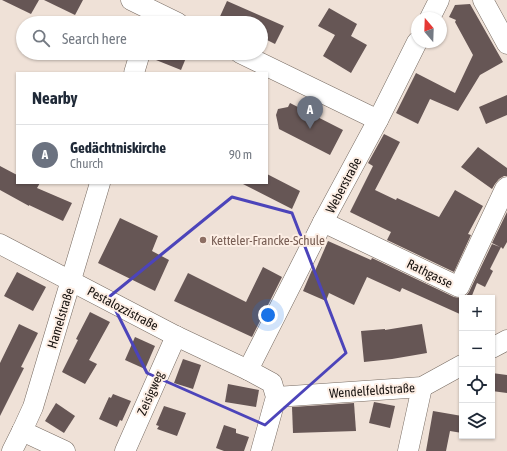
<!DOCTYPE html>
<html lang="en">
<head>
<meta charset="utf-8">
<style>
  :root { --surface:#fff; --page:#f6f6f7; --text:#1f2937; --muted:#747a83; --line:#e0e1e3; --accent:#ea580c }
  body { margin:0; font-family:"Asap Condensed",sans-serif; background:var(--page); color:var(--text) }
  .controls { position:absolute; right:12px; bottom:12px; display:grid; overflow:hidden; border-radius:0px; box-shadow:0 1px 3px #0004 }
  .controls button { width:36px; height:36px; display:grid; place-items:center; padding:0; border:0; border-bottom:1px solid var(--line); background:var(--surface); color:var(--text); font:20px sans-serif }
  .compass { position:absolute; left:411px; top:12px; width:36px; height:36px; border-radius:50%; background:var(--surface); box-shadow:0 1px 3px #0004; rotate:341deg }
  .you { position:absolute; left:268px; top:315px; width:14px; height:14px; margin:-10px; border:3px solid #fff; border-radius:50%; background:#1a73e8; box-shadow:0 0 0 6px #1a73e833 }
  .badge { display:grid; place-items:center; width:26px; height:26px; border-radius:50%; background:var(--accent); color:#fff; font-size:13px; font-weight:700 }
  .pin { position:absolute; translate:-50% -33px; filter:drop-shadow(0 1px 2px #0008) }
  .pin::after { content:''; position:absolute; top:21px; width:14px; height:12px; background:inherit; clip-path:polygon(0 0,100% 0,50% 100%) }
  .list { margin:0; padding:0; list-style:none }
  h2 { display:flex; justify-content:space-between; align-items:center; height:52px; margin:0; padding:0 16px; font-size:17px }
  h2 small { font-size:13px; font-weight:400; color:var(--muted) }
  .list li { display:grid; grid-template-columns:26px 1fr auto; gap:12px; align-items:center; box-sizing:border-box; height:60px; padding:0 16px; border-top:1px solid var(--line) }
  .list b { display:block; font-size:15px; white-space:nowrap }
  .list p { margin:0; font-size:13px; white-space:nowrap; color:var(--muted) }
  .list em { font-size:13px; font-style:normal; color:var(--muted) }
  .icon { flex:none; width:22px; height:22px; fill:none; stroke:currentColor; stroke-width:2; stroke-linecap:round; stroke-linejoin:round }
  .map { position:relative; flex:none; width:507px; height:451px; overflow:hidden }
  .search { position:absolute; background:var(--surface); box-shadow:0 1px 3px #0004; left:16px; top:16px; width:252px; height:44px; display:flex; align-items:center; gap:10px; box-sizing:border-box; padding:0 14px; border-radius:22px; color:var(--muted); font-size:15px }
  .panel { position:absolute; background:var(--surface); box-shadow:0 1px 3px #0004; left:16px; top:72px; width:252px; height:112px; border-radius:0px }
  .map>svg:first-child { display:block }
  .building { fill:#665655 }
  .lines { fill:none; stroke-linecap:round; stroke-linejoin:round }
  .minor-casing { stroke:#776b62; stroke-width:21 }
  .minor { stroke:#fff; stroke-width:20 }
  .marked { fill:none; stroke:#4c44ba; stroke-width:3; stroke-linejoin:round }
  .education-dot { fill:#8d6e63; stroke:#fdeee4; stroke-width:1.5 }
  .labels { text-anchor:middle; stroke-width:4; stroke-linejoin:round; paint-order:stroke }
  .street-label { font-size:13px; fill:#17120f; stroke:#fdeee4 }
  .education-label { font-size:13px; fill:#785e54; stroke:#fdeee4; text-anchor:start }
</style>
</head>
<body>
<div class="map">
<svg width="507" height="451" viewBox="0 0 507 451">
  <rect width="100%" height="100%" fill="#efe1d7"/>
  <g class="building">
    <polygon points="2,0 39,0 31,14"/>
    <polygon points="44,0 83,0 75,15"/>
    <polygon points="227,1 284,26 275,44 261,37 261,23 217,23"/>
    <polygon points="470,4 503,62 480,75 458,111 430,99 418,124 396,113 416,73 455,93 473,55 455,22 456,20 449,17 455,5"/>
    <polygon points="329,8 357,24 351,36 367,45 351,73 323,56 335,35 318,26"/>
    <polygon points="151,53 188,53 181,70 151,58"/>
    <polygon points="507,95 507,115 486,124 479,107"/>
    <polygon points="290,103 343,130 330,155 279,129 276,115 278,109 288,107"/>
    <polygon points="384,134 400,142 375,190 396,200 397,198 439,217 455,190 483,206 468,234 471,235 454,272 387,240 391,232 350,212 373,166 368,163"/>
    <polygon points="478,147 507,168 507,176 504,176 499,179 495,184 492,189 461,167"/>
    <polygon points="0,166 17,175 17,183 40,183 37,188 72,203 63,221 29,205 29,206 0,190"/>
    <polygon points="267,174 300,191 292,209 241,183 267,183"/>
    <polygon points="507,212 507,242 503,249 501,247 490,269 493,271 485,287 477,283 471,298 462,298 462,315 402,288 400,292 367,277 354,305 329,293 326,301 303,291 312,270 315,271 328,241 371,260 372,258 454,297 460,298 465,297 469,292 492,244 500,247 492,243"/>
    <polygon points="120,218 158,236 152,251 169,260 155,291 98,263"/>
    <polygon points="263,267 282,277 252,337 174,301 188,273 246,302"/>
    <polygon points="17,272 46,287 33,311 4,296"/>
    <polygon points="90,312 110,322 89,360 97,364 85,384 62,372 78,340 76,339"/>
    <polygon points="19,324 38,333 21,367 24,368 0,416 0,363"/>
    <polygon points="422,324 427,353 392,359 364,362 361,331 385,329 385,330"/>
    <polygon points="135,337 155,346 145,369 125,360"/>
    <polygon points="183,359 201,365 193,389 174,383"/>
    <polygon points="492,373 507,375 507,393 492,391"/>
    <polygon points="228,384 259,390 256,407 225,402"/>
    <polygon points="113,394 131,401 122,421 120,420 117,427 99,419 109,397 111,398"/>
    <polygon points="374,402 395,406 390,428 369,423"/>
    <polygon points="56,403 75,416 64,433 45,421"/>
    <polygon points="354,403 356,431 293,433 292,407"/>
    <polygon points="164,406 186,413 177,436 157,429 159,426 156,425"/>
    <polygon points="433,411 462,416 462,433 450,431 446,451 426,451"/>
    <polygon points="224,425 236,429 236,433 249,437 244,451 224,451 216,448"/>
  </g>
  <g class="lines">
    <defs>
      <g id="minor">
        <polyline points="131,0 178,23"/>
        <polyline points="483,0 507,44"/>
        <polyline points="430,18 439,0"/>
        <polyline points="240,53 378,120"/>
        <polyline points="134,73 140,53"/>
        <polyline points="323,222 459,287 505,189 507,187"/>
        <polyline points="0,244 176,336 248,370"/>
        <polyline points="492,348 507,340"/>
        <polyline points="276,397 422,387 462,365"/>
        <polyline points="22,431 65,451"/>
        <polyline points="12,451 22,431 33,407 100,183"/>
        <polyline points="125,451 176,336"/>
        <polyline points="261,451 276,397 272,383 248,370 323,222 378,120 417,42"/>
        <polyline points="408,451 422,387"/>
      </g>
    </defs>
    <use href="#minor" class="minor-casing"/>
    <use href="#minor" class="minor"/>
  </g>
  <path class="marked" d="M232 197 292 213 346 353 265 425 147 373 109 297Z"/>
  <circle class="education-dot" cx="203" cy="240" r="4"/>
  <g class="labels">
    <g class="street-label">
      <text transform="translate(343 185) rotate(-62)" y="5">Weberstraße</text>
      <text transform="translate(430 273) rotate(26)" y="5">Rathgasse</text>
      <text transform="translate(123 308) rotate(28)" y="5">Pestalozzistraße</text>
      <text transform="translate(60 318) rotate(-73)" y="5">Hamelstraße</text>
      <text transform="translate(372 390) rotate(-4)" y="5">Wendelfeldstraße</text>
      <text transform="translate(150 393) rotate(-66)" y="5">Zeisigweg</text>
    </g>
    <g class="education-label">
      <text x="211" y="245">Ketteler-Francke-Schule</text>
    </g>
  </g>
</svg>
<div class="controls">
<button>+</button>
<button>−</button>
<button><svg class="icon" aria-label="locate" viewBox="0 0 24 24"><circle cx="12" cy="12" r="6"/><path d="M12 2v4M12 18v4M2 12h4M18 12h4"/></svg></button>
<button><svg class="icon" aria-label="layers" viewBox="0 0 24 24"><path d="M12 4l9 5-9 5-9-5zM3 14l9 5 9-5"/></svg></button>
</div>
<svg class="compass" viewBox="-18 -18 36 36"><path d="M0-13l5 13h-10z" fill="#e53935"/><path d="M0 13l5-13h-10z" fill="#747a83"/></svg>
<div class="you"></div>
<div class="pin badge" style="left:310px;top:129px;background:#6b7280">A</div>
<div class="search"><svg class="icon" aria-label="search" viewBox="0 0 24 24"><circle cx="10" cy="10" r="6"/><path d="M15 15l6 6"/></svg>Search here</div>
<section class="panel">
<h2>Nearby<small></small></h2>
<ul class="list">
<li><span class="badge" style="background:#6b7280">A</span><div><b>Gedächtniskirche</b><p>Church</p></div><em>90 m</em></li>
</ul>
</section>
</div>
</body>
</html>
